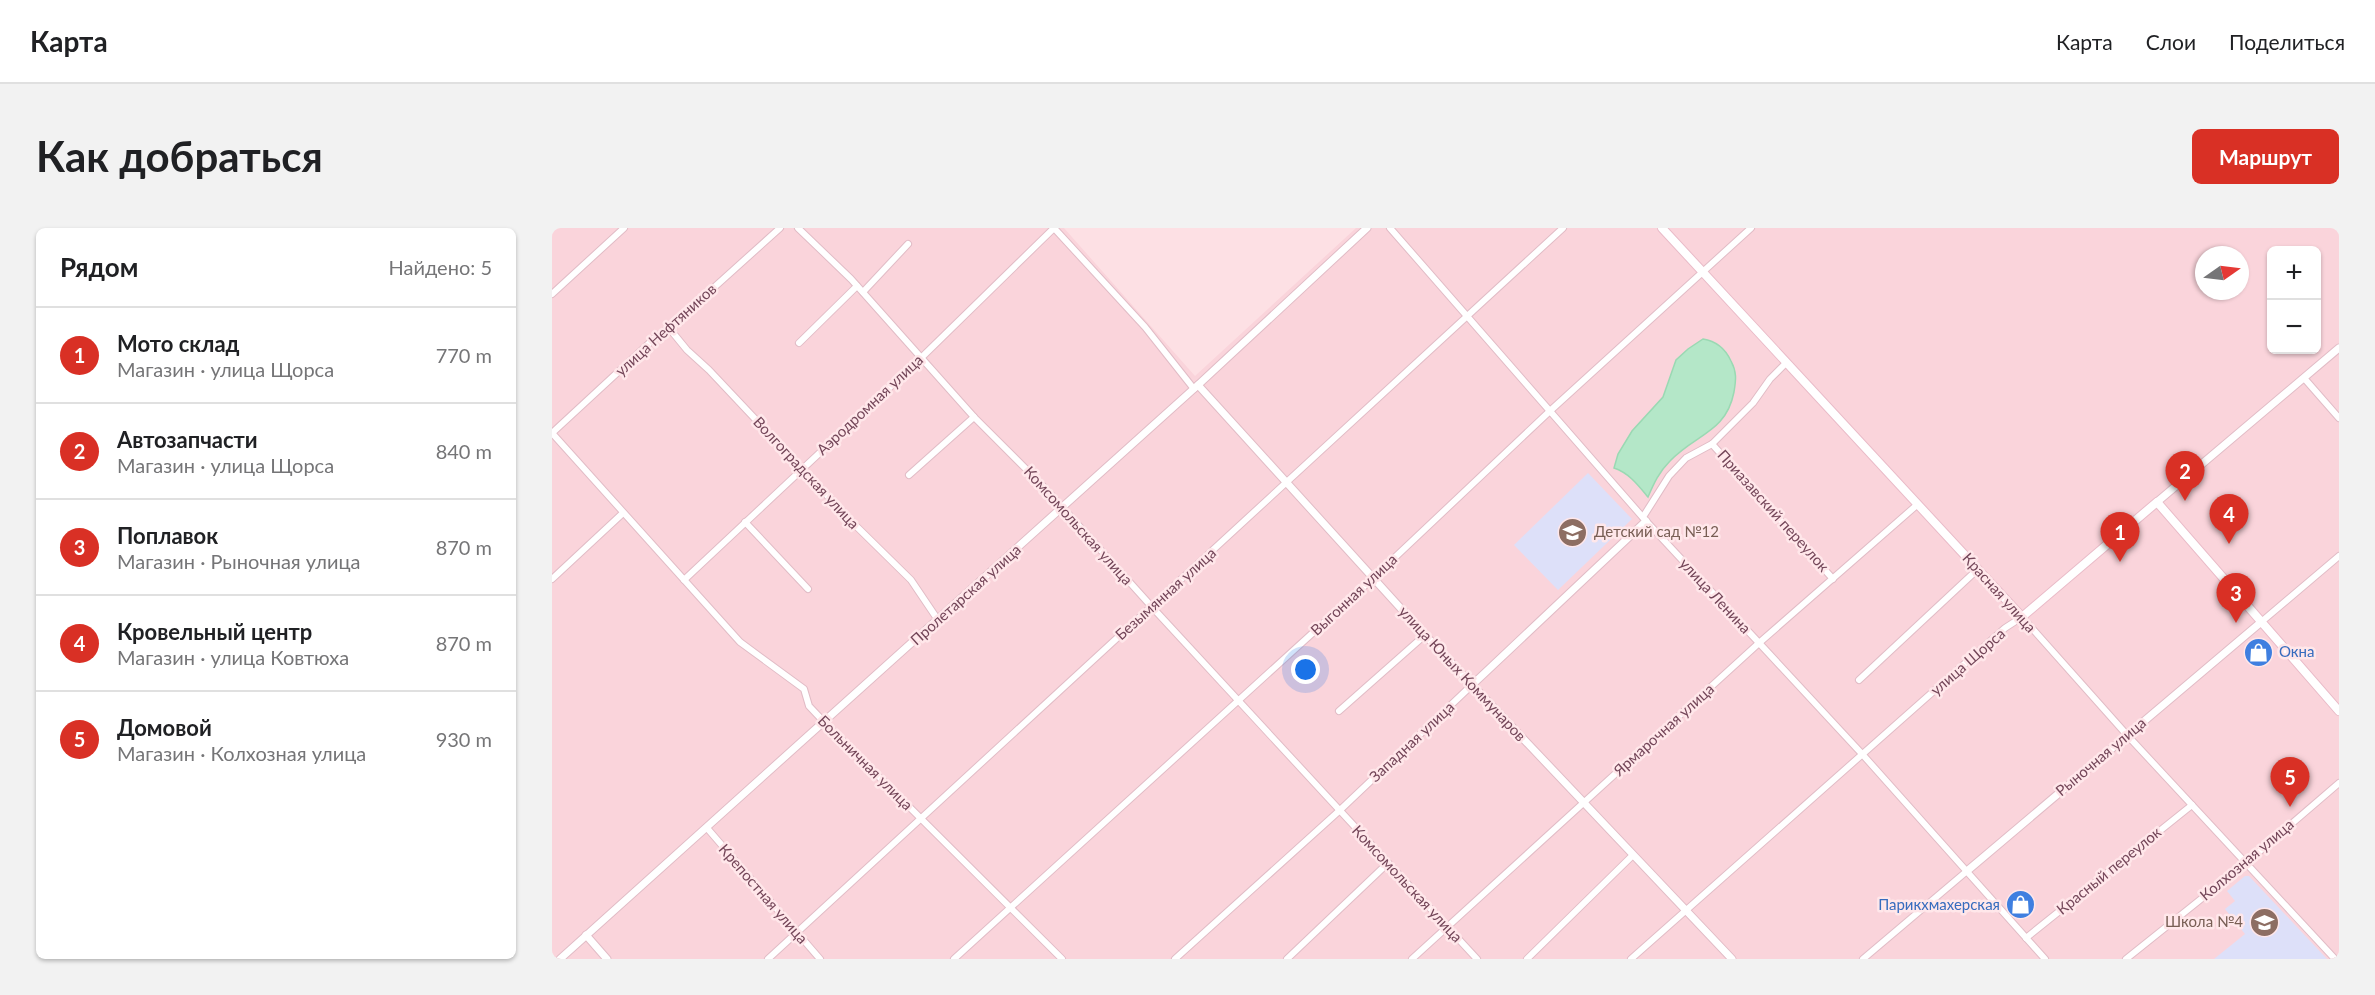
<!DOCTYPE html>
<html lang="ru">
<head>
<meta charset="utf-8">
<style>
  :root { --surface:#fff; --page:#f2f2f2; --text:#202124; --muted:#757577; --line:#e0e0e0; --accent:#d93025 }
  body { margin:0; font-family:Lato,sans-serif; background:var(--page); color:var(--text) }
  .controls { position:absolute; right:18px; top:18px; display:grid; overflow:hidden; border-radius:9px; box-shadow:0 2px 4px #0004 }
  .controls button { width:54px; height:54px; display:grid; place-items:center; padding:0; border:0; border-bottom:2px solid var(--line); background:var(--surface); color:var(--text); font:30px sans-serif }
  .compass { position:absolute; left:1643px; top:18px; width:54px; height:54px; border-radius:50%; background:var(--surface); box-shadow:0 2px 4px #0004; rotate:76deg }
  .you { position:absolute; left:754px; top:442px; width:21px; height:21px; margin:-15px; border:4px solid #fff; border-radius:50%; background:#1a73e8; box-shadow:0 0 0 9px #1a73e833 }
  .badge { display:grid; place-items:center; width:39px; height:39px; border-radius:50%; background:var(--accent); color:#fff; font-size:20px; font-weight:700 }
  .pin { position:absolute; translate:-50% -50px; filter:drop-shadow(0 2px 3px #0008) }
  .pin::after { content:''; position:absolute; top:32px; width:21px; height:18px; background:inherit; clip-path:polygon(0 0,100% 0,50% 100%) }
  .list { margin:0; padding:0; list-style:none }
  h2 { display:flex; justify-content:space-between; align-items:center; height:78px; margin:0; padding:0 24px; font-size:26px }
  h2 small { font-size:20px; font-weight:400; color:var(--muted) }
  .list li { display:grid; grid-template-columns:39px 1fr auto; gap:18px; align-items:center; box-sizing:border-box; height:96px; padding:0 24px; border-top:2px solid var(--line) }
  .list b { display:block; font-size:22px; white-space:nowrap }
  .list p { margin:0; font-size:20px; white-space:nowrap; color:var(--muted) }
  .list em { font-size:20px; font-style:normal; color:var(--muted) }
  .map { position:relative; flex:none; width:1787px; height:731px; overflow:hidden; border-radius:9px }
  header { display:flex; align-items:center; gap:36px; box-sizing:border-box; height:84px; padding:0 30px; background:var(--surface); border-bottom:2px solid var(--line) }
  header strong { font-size:28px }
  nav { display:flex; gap:33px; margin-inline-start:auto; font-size:21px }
  .intro { display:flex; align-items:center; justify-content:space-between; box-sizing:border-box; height:144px; padding:0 36px }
  h1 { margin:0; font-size:42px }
  .button { padding:15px 27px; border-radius:9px; background:var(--accent); color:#fff; font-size:21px; font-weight:700 }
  main { display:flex; gap:36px; padding:0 36px }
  aside { flex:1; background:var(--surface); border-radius:9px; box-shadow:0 2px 4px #0004 }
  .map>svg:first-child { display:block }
  .residential { fill:#fad4db; fill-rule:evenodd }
  .education { fill:#dde0f9 }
  .water { fill:#b4e7c8; stroke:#9ad9b3; stroke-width:1.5 }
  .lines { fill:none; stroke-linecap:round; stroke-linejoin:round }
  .minor-casing { stroke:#e1bcc6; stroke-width:8 }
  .tertiary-casing { stroke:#e1bcc6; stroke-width:9 }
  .secondary-casing { stroke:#e9bbc8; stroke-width:10 }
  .minor { stroke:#fff; stroke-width:6 }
  .tertiary { stroke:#fff; stroke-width:7 }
  .secondary { stroke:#fff; stroke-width:8 }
  .labels { text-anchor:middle; stroke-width:5; stroke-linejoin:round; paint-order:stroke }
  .street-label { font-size:15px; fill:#744659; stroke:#ffe7ea }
  .education-label { font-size:15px; fill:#785e54; stroke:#ffe7ea; text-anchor:start }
  .shop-label { font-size:15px; fill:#366cbe; stroke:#ffe7ea; text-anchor:start }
</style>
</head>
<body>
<header>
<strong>Карта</strong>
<nav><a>Карта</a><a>Слои</a><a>Поделиться</a></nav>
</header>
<div class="intro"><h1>Как добраться</h1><a class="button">Маршрут</a></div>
<main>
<aside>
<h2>Рядом<small>Найдено: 5</small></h2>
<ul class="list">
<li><span class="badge">1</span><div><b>Мото склад</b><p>Магазин · улица Щорса</p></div><em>770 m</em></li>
<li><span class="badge">2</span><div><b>Автозапчасти</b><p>Магазин · улица Щорса</p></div><em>840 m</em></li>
<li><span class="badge">3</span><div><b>Поплавок</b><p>Магазин · Рыночная улица</p></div><em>870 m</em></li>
<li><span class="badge">4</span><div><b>Кровельный центр</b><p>Магазин · улица Ковтюха</p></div><em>870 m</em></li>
<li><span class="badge">5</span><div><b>Домовой</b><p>Магазин · Колхозная улица</p></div><em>930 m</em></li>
</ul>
</aside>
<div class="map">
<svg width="1787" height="731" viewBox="0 0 1787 731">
  <rect width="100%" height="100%" fill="#fde0e4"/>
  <path class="residential" d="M0 0H512L643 148 804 0H1787V731H0ZM1720 22H1764V122H1720ZM1652 27H1688V63H1652Z"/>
  <g class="education">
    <polygon points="1036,245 1080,291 1006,362 962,317"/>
    <polygon points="1693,648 1697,648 1775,731 1662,731 1693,706 1673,681 1683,673 1675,663"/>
  </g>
  <path class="water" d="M1151 111C1164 113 1173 120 1179 133 1185 144 1184 152 1182 164 1174 205 1143 206 1118 233 1107 244 1102 255 1096 269 1086 257 1077 245 1062 240L1066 226 1080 203 1111 169 1124 132 1136 121Z"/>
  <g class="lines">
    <defs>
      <g id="minor">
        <polyline points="228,0 117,100 105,108 0,205 188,414 252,461 257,478 273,495 510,731"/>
        <polyline points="246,0 299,51 422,189 492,259 600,379 925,731"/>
        <polyline points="502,0 593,99 642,161"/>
        <polyline points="838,0 1094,293 1311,527 1493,731"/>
        <polyline points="311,64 356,16"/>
        <polyline points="0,66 72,0"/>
        <polyline points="117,100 135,122 157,142 301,295 359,352 386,392"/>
        <polyline points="247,115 305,58"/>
        <polyline points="1752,150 1787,190"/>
        <polyline points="1160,216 1281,351"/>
        <polyline points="357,247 422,189"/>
        <polyline points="1091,289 1117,248 1134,230 1160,216 1201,175 1218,151 1234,135"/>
        <polyline points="193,294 256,361"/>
        <polyline points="0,351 71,285"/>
        <polyline points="132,352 370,129 502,0"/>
        <polyline points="1708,395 1787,328"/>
        <polyline points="1307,452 1426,341"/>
        <polyline points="787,483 873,407"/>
        <polyline points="155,600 268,731"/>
        <polyline points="1474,710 1640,577"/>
        <polyline points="216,731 1011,0"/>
        <polyline points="402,731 820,351 999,182 1199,0"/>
        <polyline points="623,731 787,583 920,457"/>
        <polyline points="735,731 836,635"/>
        <polyline points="860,731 1207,415 1366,276"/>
        <polyline points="975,731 1081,627"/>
        <polyline points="1079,731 1453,400 1470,389 1575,507 1783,731"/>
        <polyline points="1311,731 1415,643"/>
        <polyline points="1574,731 1694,635 1787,555"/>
      </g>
      <g id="tertiary">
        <polyline points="646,157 873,407 1180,731"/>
        <polyline points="1605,274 1787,120"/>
        <polyline points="920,457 1094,293"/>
        <polyline points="1415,643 1708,395"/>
        <polyline points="34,707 55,731"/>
        <polyline points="8,731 646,157 815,0"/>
      </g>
      <polyline id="secondary" points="1110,0 1470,389 1605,274 1787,483"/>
    </defs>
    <use href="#minor" class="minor-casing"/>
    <use href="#tertiary" class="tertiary-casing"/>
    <use href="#secondary" class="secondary-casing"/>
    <use href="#minor" class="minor"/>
    <use href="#tertiary" class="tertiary"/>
    <use href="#secondary" class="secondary"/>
  </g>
  <defs>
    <symbol id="school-disc" viewBox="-11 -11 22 22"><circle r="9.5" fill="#8d6e63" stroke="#ffe7ea"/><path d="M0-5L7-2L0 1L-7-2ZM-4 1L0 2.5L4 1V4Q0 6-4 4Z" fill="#fff"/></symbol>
    <symbol id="shop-disc" viewBox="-11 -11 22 22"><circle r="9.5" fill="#3f7fe0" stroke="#ffe7ea"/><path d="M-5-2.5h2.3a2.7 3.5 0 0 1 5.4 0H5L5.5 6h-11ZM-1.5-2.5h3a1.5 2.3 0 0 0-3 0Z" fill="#fff"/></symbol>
  </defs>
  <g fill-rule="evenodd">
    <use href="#school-disc" x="1004" y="288" width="33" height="33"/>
    <use href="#shop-disc" x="1690" y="408" width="33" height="33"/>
    <use href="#shop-disc" x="1452" y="660" width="33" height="33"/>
    <use href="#school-disc" x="1696" y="678" width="33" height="33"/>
  </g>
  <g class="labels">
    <g class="street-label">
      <text transform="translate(114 102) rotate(-42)" y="5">улица Нефтяников</text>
      <text transform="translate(318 177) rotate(-43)" y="5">Аэродромная улица</text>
      <text transform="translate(254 245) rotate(47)" y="5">Волгоградская улица</text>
      <text transform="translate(1221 283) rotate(48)" y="5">Приазавский переулок</text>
      <text transform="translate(526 298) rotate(48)" y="5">Комсомольская улица</text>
      <text transform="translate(1447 365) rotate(48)" y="5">Красная улица</text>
      <text transform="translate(614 366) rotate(-42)" y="5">Безымянная улица</text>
      <text transform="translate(414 367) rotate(-42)" y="5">Пролетарская улица</text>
      <text transform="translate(802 367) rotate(-43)" y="5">Выгонная улица</text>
      <text transform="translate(1163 368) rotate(47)" y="5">улица Ленина</text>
      <text transform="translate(1416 434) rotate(-41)" y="5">улица Щорса</text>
      <text transform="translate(910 446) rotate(47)" y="5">улица Юных Коммунаров</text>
      <text transform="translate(1112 502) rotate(-42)" y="5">Ярмарочная улица</text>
      <text transform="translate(860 514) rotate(-43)" y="5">Западная улица</text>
      <text transform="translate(1549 529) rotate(-40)" y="5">Рыночная улица</text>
      <text transform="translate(313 535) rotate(45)" y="5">Больничная улица</text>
      <text transform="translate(1695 632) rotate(-40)" y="5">Колхозная улица</text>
      <text transform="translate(1557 643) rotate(-39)" y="5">Красный переулок</text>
      <text transform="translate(855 656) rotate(47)" y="5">Комсомольская улица</text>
      <text transform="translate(211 666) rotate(49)" y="5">Крепостная улица</text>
    </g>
    <g class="education-label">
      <text x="1042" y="309">Детский сад №12</text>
      <text x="1691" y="699" text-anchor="end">Школа №4</text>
    </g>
    <g class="shop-label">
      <text x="1727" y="429">Окна</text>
      <text x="1448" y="682" text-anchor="end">Парикхмахерская</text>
    </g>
  </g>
</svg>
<div class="controls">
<button>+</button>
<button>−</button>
</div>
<svg class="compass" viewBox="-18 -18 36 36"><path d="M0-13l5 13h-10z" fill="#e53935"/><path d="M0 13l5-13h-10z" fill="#757577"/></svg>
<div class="you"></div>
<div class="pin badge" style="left:1568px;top:334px">1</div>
<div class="pin badge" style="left:1633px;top:273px">2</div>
<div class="pin badge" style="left:1684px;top:395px">3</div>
<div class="pin badge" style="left:1677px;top:316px">4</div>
<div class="pin badge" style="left:1738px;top:579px">5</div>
</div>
</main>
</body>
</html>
